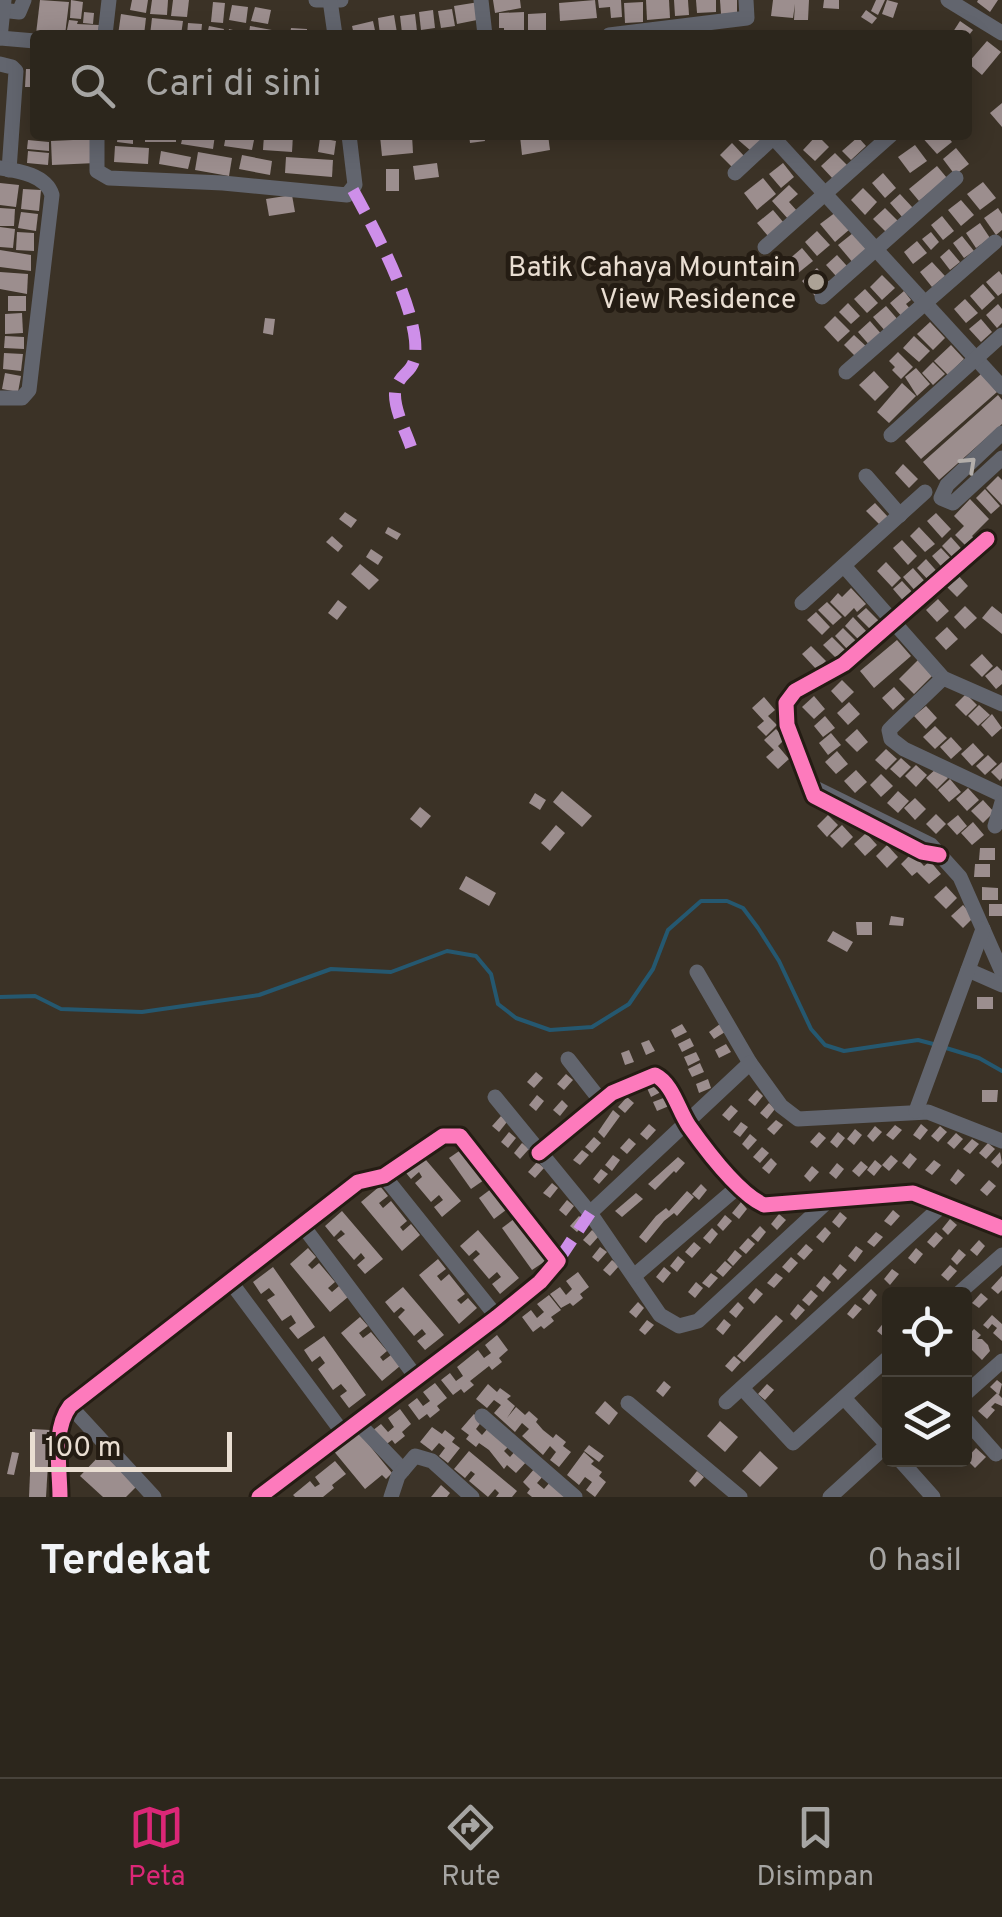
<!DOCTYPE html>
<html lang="id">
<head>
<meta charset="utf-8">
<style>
  :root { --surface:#2c261c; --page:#383229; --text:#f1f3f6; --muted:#a6a5a3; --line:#48433b; --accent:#db2777 }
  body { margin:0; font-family:Overpass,sans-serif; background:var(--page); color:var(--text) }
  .controls { position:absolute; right:30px; bottom:30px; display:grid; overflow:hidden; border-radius:10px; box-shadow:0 5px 25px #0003 }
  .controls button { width:90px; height:90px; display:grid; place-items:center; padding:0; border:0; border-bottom:2px solid var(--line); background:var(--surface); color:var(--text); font:50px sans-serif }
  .scale { position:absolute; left:30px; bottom:25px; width:202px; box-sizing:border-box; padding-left:10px; border:5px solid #e9ded2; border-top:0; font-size:28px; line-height:35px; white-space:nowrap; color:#e9ded2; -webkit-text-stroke:8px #241c13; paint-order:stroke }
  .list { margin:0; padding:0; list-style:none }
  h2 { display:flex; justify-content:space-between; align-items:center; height:130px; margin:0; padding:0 40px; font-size:42px }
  h2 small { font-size:32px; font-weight:400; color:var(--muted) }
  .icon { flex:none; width:55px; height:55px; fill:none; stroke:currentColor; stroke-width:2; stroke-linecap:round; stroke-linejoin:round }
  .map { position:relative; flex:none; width:1002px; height:1497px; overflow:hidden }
  .search { position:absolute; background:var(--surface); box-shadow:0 5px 25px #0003; left:30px; right:30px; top:30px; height:110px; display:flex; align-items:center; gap:25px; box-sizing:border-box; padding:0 35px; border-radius:10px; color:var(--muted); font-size:38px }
  .sheet { height:280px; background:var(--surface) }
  nav { display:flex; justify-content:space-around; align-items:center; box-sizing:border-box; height:140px; border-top:2px solid var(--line); background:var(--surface); font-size:28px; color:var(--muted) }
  nav a { display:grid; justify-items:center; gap:5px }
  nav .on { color:var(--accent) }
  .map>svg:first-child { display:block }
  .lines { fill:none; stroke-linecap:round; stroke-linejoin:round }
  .stream { stroke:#255870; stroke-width:4 }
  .building { fill:#9c8e8e }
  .minor { stroke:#62656e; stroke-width:15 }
  .quiet { stroke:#ce8fe9; stroke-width:12; stroke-dasharray:25 12; stroke-linecap:butt }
  .cycleway-casing { stroke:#241c13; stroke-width:21 }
  .cycleway { stroke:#fd7abc; stroke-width:15 }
  .oneway { stroke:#b3aeaa }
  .poi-dot { fill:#aca296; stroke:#241c13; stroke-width:4 }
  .labels { text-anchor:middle; stroke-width:10; stroke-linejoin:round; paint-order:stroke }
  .poi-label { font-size:28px; fill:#e9ded2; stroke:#241c13; text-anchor:end }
</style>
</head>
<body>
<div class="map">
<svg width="1002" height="1497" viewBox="0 0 1002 1497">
  <rect width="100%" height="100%" fill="#3b3226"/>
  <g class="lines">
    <g class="stream">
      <polyline points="0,997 35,996 61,1009 142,1012 259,995 331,969 391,972 447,951 476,956 491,974 498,1004 516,1018 550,1030 592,1027 629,1004 653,969 668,930 701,901 727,901 743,908 758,928 779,961 811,1029 825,1045 844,1051 918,1040 937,1045"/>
      <polyline points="946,1048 979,1058 1002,1071"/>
    </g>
  </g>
  <g class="building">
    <polygon points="40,0 69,2 65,35 36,34"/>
    <polygon points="71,0 83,2 81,19 70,18"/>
    <polygon points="132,0 148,0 146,13 130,10"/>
    <polygon points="152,0 168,0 167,15 150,14"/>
    <polygon points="173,0 189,0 187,17 171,16"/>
    <polygon points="493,0 520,0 521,8 495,13"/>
    <polygon points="595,0 597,18 560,21 559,3"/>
    <polygon points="598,0 621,0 622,17 611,18 610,7 599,8"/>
    <polygon points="646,0 669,0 670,18 647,20"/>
    <polygon points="674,0 688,0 689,15 675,16"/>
    <polygon points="696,0 716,0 716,12 697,13"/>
    <polygon points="720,0 737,0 737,13 721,14"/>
    <polygon points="773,0 809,0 808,20 794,20 795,4 793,18 771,16"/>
    <polygon points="824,0 839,0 839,9 823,8"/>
    <polygon points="876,0 885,0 878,15 871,11"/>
    <polygon points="887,0 898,3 893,18 882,14"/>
    <polygon points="978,0 998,0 990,12 977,2"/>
    <polygon points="213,2 225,3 223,23 211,22"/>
    <polygon points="479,2 482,19 457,24 454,6"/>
    <polygon points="643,2 643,22 625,23 624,3"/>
    <polygon points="232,5 248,7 246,23 229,20"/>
    <polygon points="255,7 271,10 268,24 251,21"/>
    <polygon points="452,9 455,26 441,28 438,11"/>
    <polygon points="433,10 435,28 421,30 419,12"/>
    <polygon points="866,10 877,18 872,24 861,17"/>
    <polygon points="84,12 94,13 93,24 83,23"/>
    <polygon points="524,12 524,33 504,35 504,28 499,28 499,13"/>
    <polygon points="546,13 546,30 528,30 528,14"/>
    <polygon points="121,14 146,18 144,35 118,35"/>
    <polygon points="415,14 417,31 402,33 400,16"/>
    <polygon points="394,15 397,33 380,35 378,18"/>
    <polygon points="152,18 183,21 181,35 150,35"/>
    <polygon points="69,20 78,21 77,24 99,25 98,35 67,30"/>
    <polygon points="373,21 376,35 354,35 352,26"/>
    <polygon points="960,21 973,30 969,35 951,35"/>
    <polygon points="188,23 202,24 201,35 187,35"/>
    <polygon points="209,26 224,29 222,35 207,35"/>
    <polygon points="250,26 283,32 283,35 228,35 229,29 249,34"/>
    <polygon points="291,28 307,29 307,35 290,35"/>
    <polygon points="987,41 1001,52 982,75 968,63"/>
    <polygon points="26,69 35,69 35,87 25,87"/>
    <polygon points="1002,103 1002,127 990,113"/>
    <polygon points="118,135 133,135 133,144 117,142"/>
    <rect x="145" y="135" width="31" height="7"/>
    <polygon points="183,135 215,135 213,149 181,144"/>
    <polygon points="226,135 255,135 252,150 224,146"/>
    <polygon points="264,135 293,135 292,152 263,150"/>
    <polygon points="397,135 412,135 413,153 382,156 380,136"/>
    <polygon points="469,135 484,135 485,141 470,143"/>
    <polygon points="529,135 548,135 550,150 522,155 520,136"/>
    <polygon points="738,135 758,135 762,139 751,151 736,138"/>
    <polygon points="817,135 829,147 815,161 803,150"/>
    <polygon points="920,135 946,135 952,142 937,154"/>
    <polygon points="858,137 866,146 851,160 842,151"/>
    <polygon points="320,138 336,141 334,155 318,152"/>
    <polygon points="95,139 96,163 52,165 51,141"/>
    <polygon points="28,140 49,142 49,151 27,149"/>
    <polygon points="732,143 746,158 734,169 720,155"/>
    <polygon points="915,145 927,161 910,173 898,157"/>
    <polygon points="115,146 149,148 148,164 114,162"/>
    <polygon points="956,148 969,164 955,175 943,159"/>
    <polygon points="28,151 49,153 48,165 27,163"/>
    <polygon points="161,151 191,157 188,169 159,164"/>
    <polygon points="198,152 232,158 229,176 195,170"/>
    <polygon points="835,153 848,166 834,180 821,166"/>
    <polygon points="242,155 272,161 270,175 239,169"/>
    <polygon points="286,157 333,160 332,177 285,173"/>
    <polygon points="437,163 439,177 415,180 413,166"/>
    <polygon points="783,163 794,177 781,188 769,174"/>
    <polygon points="937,166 947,178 919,201 909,189"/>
    <rect x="386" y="169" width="13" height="22"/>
    <polygon points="883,173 896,188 885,198 872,183"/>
    <polygon points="763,178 776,194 757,210 744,193"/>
    <polygon points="983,182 996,198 980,210 967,194"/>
    <polygon points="0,183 19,185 16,207 0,205"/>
    <polygon points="789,185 798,194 789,202 798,212 789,220 772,201"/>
    <polygon points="863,188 877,202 865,215 851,200"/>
    <polygon points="23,189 41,190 39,211 21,209"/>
    <polygon points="900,194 913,208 903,218 890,203"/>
    <polygon points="292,195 295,212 269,216 266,199"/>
    <polygon points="961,200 974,215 961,226 948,210"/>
    <polygon points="0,208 15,209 14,226 0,226"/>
    <polygon points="885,208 898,221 886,232 873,219"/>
    <polygon points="998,208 1002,214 1002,230 996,235 984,218"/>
    <polygon points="773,210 784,223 768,236 757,223"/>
    <polygon points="21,212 38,214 36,231 18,228"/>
    <polygon points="836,212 850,229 835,242 820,224"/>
    <polygon points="942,216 954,231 943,240 931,225"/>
    <polygon points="980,223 990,238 976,248 966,233"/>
    <polygon points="0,227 15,229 13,248 0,247"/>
    <polygon points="817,231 830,245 817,256 805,242"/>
    <polygon points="17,232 34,233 34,251 16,250"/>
    <polygon points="931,232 939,242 931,250 922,239"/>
    <polygon points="853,233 869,252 854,264 838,245"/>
    <polygon points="962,236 974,251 964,258 953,243"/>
    <polygon points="917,241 927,253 913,264 904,252"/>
    <polygon points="802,248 813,261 797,274 787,261"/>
    <polygon points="949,249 960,262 950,270 940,257"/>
    <polygon points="0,250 31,255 31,271 0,267"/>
    <polygon points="837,255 847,266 836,276 826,265"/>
    <polygon points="932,262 945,276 932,287 920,272"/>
    <polygon points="817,268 830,283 815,296 802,281"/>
    <polygon points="999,271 1002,275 1002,293 998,296 986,282"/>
    <polygon points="0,272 28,274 27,294 0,289"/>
    <polygon points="882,275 895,288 882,300 870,287"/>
    <polygon points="983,284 995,298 982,310 970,296"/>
    <polygon points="865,289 878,303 867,313 854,299"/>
    <polygon points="904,291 911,300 906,304 912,311 903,318 890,303"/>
    <rect x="8" y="296" width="18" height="15"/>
    <polygon points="965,299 978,313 966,323 954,309"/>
    <polygon points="848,303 860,316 851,324 839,312"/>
    <polygon points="998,304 1002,309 1002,323 997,328 986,315"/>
    <polygon points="886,306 899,321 886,332 873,317"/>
    <polygon points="22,313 23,333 5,334 5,314"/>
    <polygon points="835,316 850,331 838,342 824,327"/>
    <polygon points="265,318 275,319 273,335 263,333"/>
    <polygon points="981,319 992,332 981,342 969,329"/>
    <polygon points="870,321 883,336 871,347 858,332"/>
    <polygon points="930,322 945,338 933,350 917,334"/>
    <polygon points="854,335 868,348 857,358 844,345"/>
    <polygon points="5,336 24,337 24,349 4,348"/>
    <polygon points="914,336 930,351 919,362 903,348"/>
    <polygon points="951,345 964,359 948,375 934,361"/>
    <polygon points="898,352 913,367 901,379 892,370 895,367 889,361"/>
    <polygon points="4,353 23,354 21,371 3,369"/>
    <polygon points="933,362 945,374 933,385 922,373"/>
    <polygon points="916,368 930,384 917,396 905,377"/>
    <polygon points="874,371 889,387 875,401 859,385"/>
    <polygon points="5,373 21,376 18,392 2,389"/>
    <polygon points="981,374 997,392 921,459 905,441"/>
    <polygon points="902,383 916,396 889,423 877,412"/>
    <polygon points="998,395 1002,400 1002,424 939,480 923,462"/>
    <polygon points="903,464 918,479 909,488 895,473"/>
    <polygon points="998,476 1002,480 1002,505 986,488"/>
    <polygon points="985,489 1000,506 991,514 976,498"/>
    <polygon points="970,499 989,519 972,536 979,543 971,551 955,535 964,526 954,516"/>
    <polygon points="875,503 889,518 881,526 866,511"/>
    <polygon points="345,512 357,520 351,528 339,519"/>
    <polygon points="936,513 951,529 942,538 927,521"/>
    <polygon points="388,527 401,534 397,540 385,533"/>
    <polygon points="919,527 935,544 925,552 910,536"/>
    <polygon points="332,536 343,546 338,552 326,542"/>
    <polygon points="951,537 966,554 957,562 942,546"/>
    <polygon points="902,540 917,556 908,565 893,548"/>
    <polygon points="941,548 956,564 947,573 932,556"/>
    <polygon points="371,549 383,557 378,565 366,557"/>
    <polygon points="926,559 941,576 932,584 917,568"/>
    <polygon points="886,562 901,578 892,587 877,571"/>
    <polygon points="360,564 379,580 369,590 351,574"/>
    <polygon points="913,568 928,585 918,594 903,577"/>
    <polygon points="957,574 968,586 957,597 945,585"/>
    <polygon points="902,581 915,595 906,604 893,589"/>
    <polygon points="851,588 866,604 857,612 854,608 845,617 830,602 838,593 842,597"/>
    <polygon points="938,599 949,611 937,622 926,610"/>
    <polygon points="338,600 347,607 337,620 328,613"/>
    <polygon points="827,602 842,617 833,625 818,610"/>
    <polygon points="965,606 977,618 965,629 954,617"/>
    <polygon points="992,606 1002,614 1002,634 982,618"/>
    <polygon points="866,608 881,623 872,631 857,616"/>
    <polygon points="816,612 830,627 822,635 807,620"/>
    <polygon points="853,617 868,633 860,641 845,626"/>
    <polygon points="947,627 958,639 946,650 935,638"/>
    <polygon points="843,628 858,643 849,651 835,636"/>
    <polygon points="832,637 847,652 838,660 823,645"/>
    <polygon points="897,640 911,656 874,688 860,671"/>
    <polygon points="811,646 826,661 817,670 802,654"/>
    <polygon points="982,654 993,666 982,677 970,665"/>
    <polygon points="918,660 933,675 914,694 899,679"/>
    <polygon points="997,666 1002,671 1002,684 996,689 985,676"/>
    <polygon points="842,680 854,692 842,703 831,691"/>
    <polygon points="894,687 905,699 893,710 882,698"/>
    <polygon points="966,694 977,705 966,716 955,705"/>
    <polygon points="814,696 825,709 814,719 802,707"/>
    <polygon points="764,697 775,710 768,716 777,725 766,736 757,727 764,721 752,708"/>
    <polygon points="849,702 860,714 848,725 837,713"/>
    <polygon points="979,705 990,715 978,726 968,716"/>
    <polygon points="926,706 937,718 926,729 914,716"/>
    <polygon points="992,714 1002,728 992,737 981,725"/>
    <polygon points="825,716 835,728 823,737 814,726"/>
    <polygon points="935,726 947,738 935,749 923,737"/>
    <polygon points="776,729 785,739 778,746 789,759 778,769 766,757 774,750 764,740"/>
    <polygon points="857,729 868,742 857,752 845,740"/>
    <polygon points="831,733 841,745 828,755 819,743"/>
    <polygon points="951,737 962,749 951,759 940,747"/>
    <polygon points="973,743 984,755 972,766 961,754"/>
    <polygon points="886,749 897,759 886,770 875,760"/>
    <polygon points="837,751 848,764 836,774 825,762"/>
    <polygon points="988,755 997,764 985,775 976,766"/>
    <polygon points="901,758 911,767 900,778 890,769"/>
    <polygon points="1002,762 1002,778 1000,781 991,772"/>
    <polygon points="916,765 927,775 916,787 905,776"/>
    <polygon points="938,767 948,778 937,789 926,778"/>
    <polygon points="856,770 867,782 855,793 844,781"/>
    <polygon points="881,774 893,786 881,797 870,785"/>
    <polygon points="950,779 961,792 949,802 938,790"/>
    <polygon points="968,788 979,800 967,811 956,799"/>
    <polygon points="562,791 592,816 582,827 553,802"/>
    <polygon points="898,791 909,801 898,813 887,803"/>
    <polygon points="535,793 546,800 540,810 529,803"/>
    <polygon points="915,798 926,809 915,820 904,808"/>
    <polygon points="983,800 994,812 983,823 971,811"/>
    <polygon points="420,807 431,816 421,828 410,819"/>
    <polygon points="936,814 946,824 936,834 926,824"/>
    <polygon points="828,815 838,825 827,837 817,826"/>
    <polygon points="958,815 967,826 957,835 947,824"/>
    <polygon points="973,822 984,835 972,845 961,833"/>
    <polygon points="556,825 565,833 550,851 541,843"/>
    <polygon points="842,825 853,837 842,848 830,836"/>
    <polygon points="866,833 877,845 865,856 854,844"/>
    <polygon points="887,845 898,857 887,868 876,856"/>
    <polygon points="980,848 995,848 995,860 979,860"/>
    <polygon points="912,853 924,866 930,861 941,874 929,884 917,872 912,876 901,864"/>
    <polygon points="975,864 990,864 990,877 974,877"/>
    <polygon points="466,876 496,893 489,906 459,889"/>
    <polygon points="946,886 957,898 946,909 934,897"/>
    <polygon points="982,887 998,888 998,900 982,900"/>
    <rect x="989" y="904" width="13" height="12"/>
    <polygon points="963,905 974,917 963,928 951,916"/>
    <polygon points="891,916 904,918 903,926 889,925"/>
    <polygon points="856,922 872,922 872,935 857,935"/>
    <polygon points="833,931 853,942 847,952 827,941"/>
    <rect x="977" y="997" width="16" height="12"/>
    <polygon points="682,1024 687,1032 675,1038 671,1030"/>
    <polygon points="720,1024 725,1032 714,1039 709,1032"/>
    <polygon points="690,1038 694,1046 682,1052 678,1044"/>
    <polygon points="649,1040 655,1051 646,1055 641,1043"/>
    <polygon points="726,1044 731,1052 719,1058 715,1050"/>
    <polygon points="629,1050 634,1062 625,1065 621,1053"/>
    <polygon points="696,1052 700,1060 688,1066 684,1057"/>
    <polygon points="700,1063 704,1072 692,1077 688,1069"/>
    <polygon points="536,1072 543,1078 534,1088 527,1082"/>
    <polygon points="566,1074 573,1080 564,1090 557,1084"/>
    <polygon points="708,1079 711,1088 699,1093 696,1084"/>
    <polygon points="659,1083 663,1091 651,1097 647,1088"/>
    <polygon points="757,1090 763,1096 755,1106 748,1100"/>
    <polygon points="982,1090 998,1090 997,1102 982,1102"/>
    <polygon points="537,1095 544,1101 536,1111 529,1105"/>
    <polygon points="627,1097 634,1103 625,1113 618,1107"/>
    <polygon points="666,1097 669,1106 657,1111 653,1102"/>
    <polygon points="562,1100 568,1106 560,1116 553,1110"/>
    <polygon points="769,1103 775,1109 767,1119 760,1113"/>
    <polygon points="731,1105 738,1111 729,1121 722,1115"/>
    <polygon points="613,1110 620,1116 604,1138 598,1132"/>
    <polygon points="501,1116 507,1122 499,1132 492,1126"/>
    <polygon points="776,1120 783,1125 774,1135 767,1129"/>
    <polygon points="741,1122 748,1127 740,1137 733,1132"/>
    <polygon points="649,1124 656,1130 647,1140 640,1134"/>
    <polygon points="921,1124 928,1130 920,1140 913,1135"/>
    <polygon points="895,1125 902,1130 893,1140 886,1135"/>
    <polygon points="875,1126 882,1132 873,1142 867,1136"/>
    <polygon points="940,1126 947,1132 938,1142 931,1136"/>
    <polygon points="855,1129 862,1135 854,1145 847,1139"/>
    <polygon points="509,1132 516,1138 508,1148 501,1142"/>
    <polygon points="819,1132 826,1138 817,1148 810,1142"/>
    <polygon points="838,1132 845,1138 837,1148 830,1142"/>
    <polygon points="956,1133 963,1139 954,1149 947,1143"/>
    <polygon points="750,1134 757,1140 748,1150 742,1144"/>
    <polygon points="594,1137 601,1143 592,1153 585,1147"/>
    <polygon points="629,1138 636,1144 627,1154 620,1148"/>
    <polygon points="972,1139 979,1144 970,1154 963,1149"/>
    <polygon points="522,1143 529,1149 520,1159 514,1153"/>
    <polygon points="988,1143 995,1149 986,1159 979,1153"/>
    <polygon points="465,1147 487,1178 471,1189 449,1158"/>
    <polygon points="762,1147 769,1153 760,1163 753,1157"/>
    <polygon points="582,1150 589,1155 580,1165 573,1160"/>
    <polygon points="1000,1152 1002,1163 998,1168 991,1162"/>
    <polygon points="420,1153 461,1201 442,1217 434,1207 443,1200 439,1195 431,1202 415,1183 422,1177 419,1172 411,1179 402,1168"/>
    <polygon points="910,1153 917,1159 909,1169 902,1163"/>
    <polygon points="613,1155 620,1160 612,1171 605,1165"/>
    <polygon points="891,1155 898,1161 889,1171 882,1165"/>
    <polygon points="678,1157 685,1163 676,1173 674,1171 655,1190 648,1184"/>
    <polygon points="771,1158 777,1164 769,1174 762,1168"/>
    <polygon points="875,1160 882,1166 874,1176 867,1170"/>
    <polygon points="934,1160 941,1165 932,1175 925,1170"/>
    <polygon points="861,1161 868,1167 859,1177 852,1171"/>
    <polygon points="537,1162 544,1168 535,1178 528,1172"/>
    <polygon points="837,1163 844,1169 836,1179 829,1173"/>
    <polygon points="812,1166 819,1172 810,1182 804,1176"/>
    <polygon points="601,1169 608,1174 599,1184 593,1179"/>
    <polygon points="958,1169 965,1175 956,1185 950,1180"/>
    <polygon points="989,1180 996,1186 987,1196 980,1190"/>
    <polygon points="552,1183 558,1188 550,1198 543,1193"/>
    <polygon points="701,1184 707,1190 699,1200 692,1194"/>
    <polygon points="380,1186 388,1196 379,1203 383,1208 391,1201 407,1221 400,1227 403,1231 411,1224 420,1235 402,1251 361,1202"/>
    <polygon points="495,1186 510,1207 494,1219 479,1198"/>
    <polygon points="687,1191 694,1197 677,1216 674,1213 664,1221 646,1243 639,1237 656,1216 666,1208 669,1211"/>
    <polygon points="636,1193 643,1199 622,1217 615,1211"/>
    <polygon points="567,1200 574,1206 566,1216 559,1210"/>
    <polygon points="741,1202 747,1209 739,1219 732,1213"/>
    <polygon points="893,1210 900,1216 891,1226 884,1221"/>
    <polygon points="342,1211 383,1259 365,1274 357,1265 365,1258 361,1253 354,1260 337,1240 345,1234 341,1230 334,1237 325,1226"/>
    <polygon points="840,1212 847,1218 839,1228 832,1222"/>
    <polygon points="779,1214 786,1220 777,1230 771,1224"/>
    <polygon points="519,1215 550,1258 532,1270 502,1228"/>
    <polygon points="725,1215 732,1221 723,1231 717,1225"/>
    <polygon points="579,1216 586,1222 577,1232 570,1226"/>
    <polygon points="950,1219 957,1225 948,1235 942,1229"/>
    <polygon points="760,1226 766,1232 758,1242 751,1236"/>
    <polygon points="825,1227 831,1233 823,1243 816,1237"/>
    <polygon points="712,1228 718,1234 710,1244 703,1238"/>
    <polygon points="478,1230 519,1278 500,1294 492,1284 501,1277 497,1272 489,1279 473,1260 480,1254 476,1250 469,1256 460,1246"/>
    <polygon points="592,1230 599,1236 590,1246 583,1240"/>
    <polygon points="876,1232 883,1237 874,1247 867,1242"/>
    <polygon points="936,1232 943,1238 934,1248 927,1242"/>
    <polygon points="748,1238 755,1244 746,1254 739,1248"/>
    <polygon points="979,1240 985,1246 977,1256 970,1250"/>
    <polygon points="694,1242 701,1248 692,1258 685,1252"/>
    <polygon points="806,1244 813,1250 804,1260 797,1254"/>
    <polygon points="856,1246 863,1251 855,1262 848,1256"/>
    <polygon points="600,1247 607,1252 598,1262 592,1257"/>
    <polygon points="308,1248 316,1257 308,1265 312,1269 319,1263 335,1282 328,1288 332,1292 339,1286 348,1297 330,1312 290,1264"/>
    <polygon points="916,1248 923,1254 915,1264 908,1258"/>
    <polygon points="959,1249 966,1255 957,1265 951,1259"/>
    <polygon points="735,1250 742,1256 733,1266 727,1260"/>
    <polygon points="678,1256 685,1262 677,1272 670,1266"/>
    <polygon points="791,1257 798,1263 789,1273 782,1267"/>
    <polygon points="438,1259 446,1269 437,1276 441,1281 449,1274 465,1294 457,1300 461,1304 468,1298 477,1308 459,1324 419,1275"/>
    <polygon points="612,1260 619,1266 610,1276 603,1270"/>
    <polygon points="725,1261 732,1267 723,1277 716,1271"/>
    <polygon points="840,1264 847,1270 838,1280 832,1274"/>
    <polygon points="950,1265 957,1271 948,1281 941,1275"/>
    <polygon points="273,1267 315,1327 298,1339 289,1328 296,1323 291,1315 282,1321 267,1300 275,1295 269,1288 261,1294 253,1282"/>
    <polygon points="664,1267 671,1273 663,1283 656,1277"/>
    <polygon points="892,1269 899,1274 890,1285 884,1279"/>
    <polygon points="578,1272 589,1287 580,1294 583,1298 573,1306 570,1303 561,1308 550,1294 560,1287 566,1295 572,1289 566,1281"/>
    <polygon points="711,1273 718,1278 709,1288 702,1283"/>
    <polygon points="776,1273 783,1278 774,1288 767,1283"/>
    <polygon points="824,1276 831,1282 823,1292 816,1286"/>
    <polygon points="1002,1276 1002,1290 998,1294 991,1288"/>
    <polygon points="696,1282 703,1288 695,1298 688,1292"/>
    <polygon points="403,1287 444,1335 425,1350 417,1341 426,1334 422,1329 414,1336 398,1317 405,1310 401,1307 394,1313 385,1302"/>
    <polygon points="756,1288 763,1294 754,1304 748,1298"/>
    <polygon points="871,1289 877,1295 869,1305 862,1299"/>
    <polygon points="811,1290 818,1296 809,1306 802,1300"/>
    <polygon points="981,1293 988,1299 979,1308 972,1303"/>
    <polygon points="549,1295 561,1310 551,1317 554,1321 544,1329 541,1326 533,1332 522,1317 531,1310 537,1318 544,1312 537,1304"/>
    <polygon points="638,1302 644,1308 636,1318 629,1312"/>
    <polygon points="738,1302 744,1308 736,1318 729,1312"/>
    <polygon points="798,1304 805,1310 796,1320 790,1314"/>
    <polygon points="855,1304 862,1309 853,1319 847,1314"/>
    <polygon points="776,1315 783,1321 744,1362 737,1356"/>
    <polygon points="992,1315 1002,1324 1002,1341 993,1333 997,1328 992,1324 988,1329 983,1325"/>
    <polygon points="360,1317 368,1326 359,1333 363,1338 371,1332 387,1351 380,1357 383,1361 391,1355 400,1366 382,1381 341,1333"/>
    <polygon points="724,1319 731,1325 723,1335 716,1329"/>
    <polygon points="647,1320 654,1325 645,1335 639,1330"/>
    <polygon points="885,1321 890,1330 884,1337 877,1331"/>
    <polygon points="974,1329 981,1335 977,1339 982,1339 988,1345 990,1351 982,1360 972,1350 967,1355 964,1353 964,1339"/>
    <polygon points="497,1335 508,1350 499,1358 502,1362 492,1370 489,1366 470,1381 474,1385 464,1393 461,1389 453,1395 441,1380 450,1373 456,1381 463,1376 457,1367 478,1350 484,1358 491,1353 485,1345"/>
    <polygon points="324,1336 366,1395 349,1408 340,1396 347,1391 341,1384 333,1390 318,1369 325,1363 320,1356 312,1362 304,1350"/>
    <polygon points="734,1356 741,1362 732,1372 725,1366"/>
    <polygon points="997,1380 1002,1384 999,1395 990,1387"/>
    <polygon points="664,1381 671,1387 663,1397 656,1391"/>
    <polygon points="435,1383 447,1398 437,1406 440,1410 430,1418 427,1414 419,1420 408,1405 417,1398 423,1406 430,1401 423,1392"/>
    <polygon points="488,1384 497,1392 500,1388 511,1396 507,1399 515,1406 507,1418 516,1407 525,1415 529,1411 538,1419 536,1422 543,1430 553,1438 556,1434 566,1442 563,1446 571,1452 559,1467 550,1460 556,1452 550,1446 543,1455 522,1436 529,1429 522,1423 515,1432 494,1413 501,1405 494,1400 487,1408 476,1399"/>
    <polygon points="767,1384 774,1390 765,1400 758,1394"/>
    <polygon points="997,1393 1002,1398 1002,1406 995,1403 991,1407 995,1410 987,1419 978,1411"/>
    <polygon points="605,1401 618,1413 609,1425 595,1413"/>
    <polygon points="400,1409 411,1424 402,1432 405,1436 395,1444 392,1440 384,1446 372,1431 381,1424 388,1432 394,1427 388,1418"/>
    <polygon points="474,1414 482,1421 476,1429 482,1435 489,1427 511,1444 504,1451 510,1457 517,1449 529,1459 516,1473 507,1465 504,1469 489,1450 479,1443 476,1447 466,1439 469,1435 461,1429"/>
    <polygon points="720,1421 738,1437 725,1452 707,1436"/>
    <polygon points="432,1427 442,1434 445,1430 455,1438 452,1442 460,1448 448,1463 439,1456 445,1448 439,1443 432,1451 420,1442"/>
    <polygon points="32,1429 50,1430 46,1497 29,1497"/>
    <polygon points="356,1429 392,1473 386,1479 382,1475 365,1489 332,1449"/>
    <polygon points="589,1445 604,1456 599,1462 584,1451"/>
    <polygon points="976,1448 986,1457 975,1468 966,1459"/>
    <polygon points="469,1451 517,1491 512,1497 496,1497 499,1493 495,1489 488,1497 469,1481 475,1474 471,1471 465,1478 454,1469"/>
    <polygon points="760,1451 778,1468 760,1487 742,1471"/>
    <polygon points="12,1452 19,1453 14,1475 7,1474"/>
    <polygon points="584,1452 594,1461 591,1464 602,1472 599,1476 606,1482 595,1497 586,1490 592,1482 585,1477 579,1485 567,1475"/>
    <polygon points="102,1453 137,1486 126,1497 103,1497 80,1476"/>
    <polygon points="335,1461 346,1474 332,1485 334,1488 323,1497 295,1497 293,1495 310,1481 315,1487 320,1484 315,1477"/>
    <polygon points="535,1468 544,1475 537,1483 544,1489 551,1481 572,1497 532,1497 527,1493 530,1489 523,1482"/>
    <polygon points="697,1471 704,1477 695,1487 689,1481"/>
    <polygon points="441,1485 450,1493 447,1497 431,1497"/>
  </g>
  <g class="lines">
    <g class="minor">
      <polyline points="316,0 341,0"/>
      <polyline points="330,0 335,35"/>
      <polyline points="481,0 485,35"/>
      <polyline points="948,0 1002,33"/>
      <polyline points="0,10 19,12 24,0"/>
      <polyline points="105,35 109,0"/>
      <polyline points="609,35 747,18 746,0"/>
      <polyline points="0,38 4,0"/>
      <polyline points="0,38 35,41"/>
      <polyline points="0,64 12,67 16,71 9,170"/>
      <polyline points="97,135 97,171 109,178 223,183 347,195 355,185 349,135"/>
      <polyline points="771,135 1002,387"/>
      <path d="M0 168C19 171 46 175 52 195L29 390 22 398H0"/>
      <polyline points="735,173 776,135"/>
      <polyline points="765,247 891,135"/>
      <polyline points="822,297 956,178"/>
      <polyline points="846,372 995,242"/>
      <polyline points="1002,433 947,485 941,498 953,503 1002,458"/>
      <polyline points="891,435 1002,335"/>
      <polyline points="866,476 900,515"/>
      <polyline points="844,566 943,678 1002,704"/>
      <polyline points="802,603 925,492"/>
      <polyline points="943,678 894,725 889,730 891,739 904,749 1002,795"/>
      <polyline points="811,786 931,845 960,877 1002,972"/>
      <polyline points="995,826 1002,802"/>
      <polyline points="939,855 922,852 814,796 787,725 786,703 795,691 844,664 987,539"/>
      <polyline points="968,970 1002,985"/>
      <polyline points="697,972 750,1063 781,1106 798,1119 928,1112 1002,1141"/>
      <polyline points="568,1059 601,1101"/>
      <polyline points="495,1097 590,1213 660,1315 679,1326 698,1321 828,1201"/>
      <polyline points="916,1111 983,929"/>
      <path d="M539 1153 612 1093 655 1075C673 1084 678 1110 689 1126 706 1150 738 1193 764 1205L913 1193 1002 1228"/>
      <polyline points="384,1176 497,1317"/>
      <polyline points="590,1213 750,1063"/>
      <polyline points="303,1226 416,1377"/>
      <polyline points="634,1276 739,1186"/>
      <polyline points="230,1281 343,1433"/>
      <polyline points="958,1294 1002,1255"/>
      <polyline points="742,1388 793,1443 890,1356"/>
      <polyline points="964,1395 1002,1361"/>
      <polyline points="844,1398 890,1448"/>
      <polyline points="726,1402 944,1204"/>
      <polyline points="628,1403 740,1497"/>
      <polyline points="70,1406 154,1497"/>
      <polyline points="482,1416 575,1497"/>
      <polyline points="964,1418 996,1454"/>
      <polyline points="357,1422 403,1470"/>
      <polyline points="900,1460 933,1497"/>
      <path d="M60 1497C60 1469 52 1430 70 1406L358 1182 384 1176 443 1136H460L558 1261 540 1282 497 1317 259 1497"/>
      <polyline points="391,1497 398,1476 415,1456 432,1461 472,1497"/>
      <polyline points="830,1497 887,1445"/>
    </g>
    <g class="quiet">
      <path d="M353 190C375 230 410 296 415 340 418 376 403 367 396 388 391 403 406 432 411 447"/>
      <polyline points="558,1261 590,1213"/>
    </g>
    <defs>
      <g id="cycleway">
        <polyline points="939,855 922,852 814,796 787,725 786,703 795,691 844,664 987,539"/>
        <path d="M539 1153 612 1093 655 1075C673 1084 678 1110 689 1126 706 1150 738 1193 764 1205L913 1193 1002 1228"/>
        <path d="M60 1497C60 1469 52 1430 70 1406L358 1182 384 1176 443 1136H460L558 1261 540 1282 497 1317 259 1497"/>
      </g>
    </defs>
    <use href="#cycleway" class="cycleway-casing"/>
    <use href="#cycleway" class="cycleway"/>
  </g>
  <defs><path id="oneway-chevron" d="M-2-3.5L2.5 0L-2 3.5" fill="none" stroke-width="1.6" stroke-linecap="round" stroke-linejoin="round" transform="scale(2.5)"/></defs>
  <use class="oneway" href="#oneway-chevron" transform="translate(969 464) rotate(-43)"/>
  <circle class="poi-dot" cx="816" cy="282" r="10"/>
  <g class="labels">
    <g class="poi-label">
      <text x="796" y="276">Batik Cahaya Mountain<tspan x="796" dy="32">View Residence</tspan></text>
    </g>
  </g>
</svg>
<div class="controls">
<button><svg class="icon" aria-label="locate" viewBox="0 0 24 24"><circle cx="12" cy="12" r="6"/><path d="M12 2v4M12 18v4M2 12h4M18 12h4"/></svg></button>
<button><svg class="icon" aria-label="layers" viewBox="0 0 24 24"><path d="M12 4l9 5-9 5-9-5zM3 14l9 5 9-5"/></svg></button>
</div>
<div class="scale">100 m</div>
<div class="search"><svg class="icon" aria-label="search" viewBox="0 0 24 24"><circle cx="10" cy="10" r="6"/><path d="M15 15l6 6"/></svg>Cari di sini</div>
</div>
<section class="sheet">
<h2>Terdekat<small>0 hasil</small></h2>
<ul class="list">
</ul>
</section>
<nav>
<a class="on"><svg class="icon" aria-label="map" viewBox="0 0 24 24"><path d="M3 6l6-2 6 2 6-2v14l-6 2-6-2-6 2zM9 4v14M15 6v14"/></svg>Peta</a>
<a><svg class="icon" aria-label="directions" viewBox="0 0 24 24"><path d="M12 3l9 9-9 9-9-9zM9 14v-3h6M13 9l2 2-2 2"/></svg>Rute</a>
<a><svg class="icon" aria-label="saved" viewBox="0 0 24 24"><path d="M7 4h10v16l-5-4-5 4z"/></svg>Disimpan</a>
</nav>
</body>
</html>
